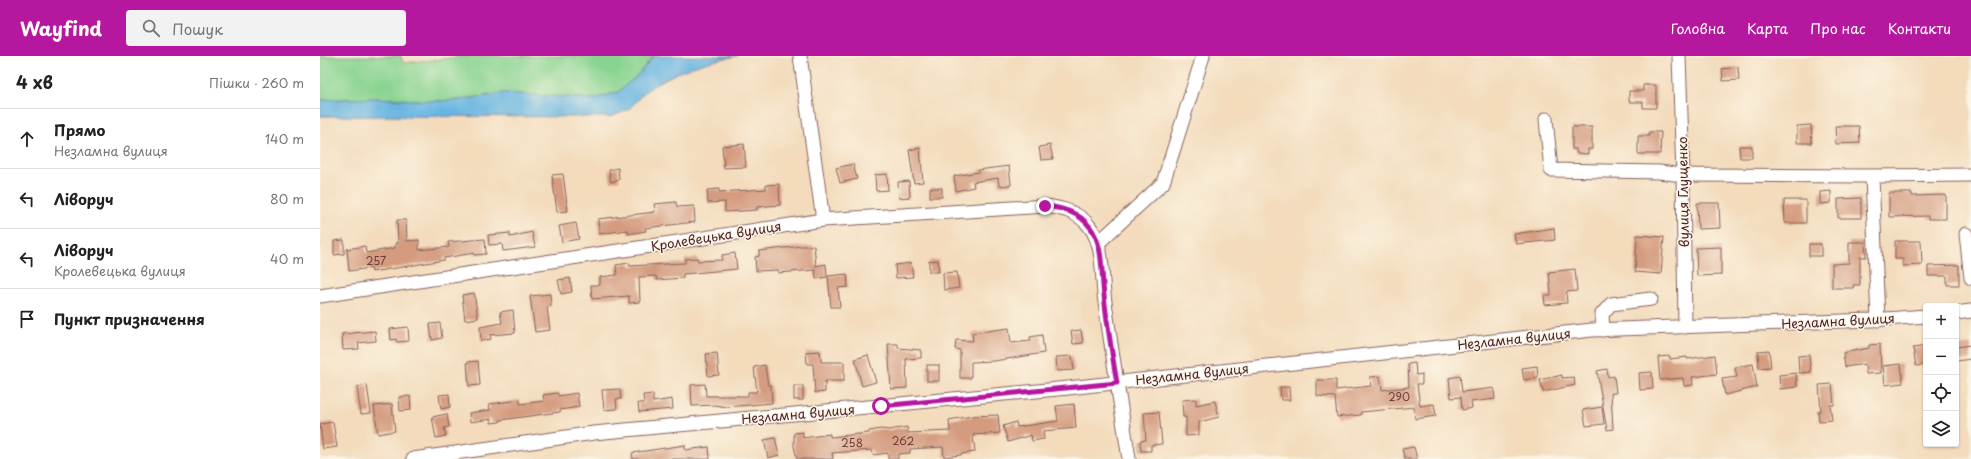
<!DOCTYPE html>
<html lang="uk">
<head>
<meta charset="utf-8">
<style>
  :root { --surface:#fff; --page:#f2f2f2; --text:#222; --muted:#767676; --line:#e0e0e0; --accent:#b5179e }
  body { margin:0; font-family:"Playpen Sans",sans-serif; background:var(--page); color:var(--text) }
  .controls { position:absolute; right:12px; bottom:12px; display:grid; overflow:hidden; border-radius:4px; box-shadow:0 1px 3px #0004 }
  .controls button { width:36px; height:36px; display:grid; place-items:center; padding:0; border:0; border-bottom:1px solid var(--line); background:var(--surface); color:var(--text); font:20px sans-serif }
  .stop { position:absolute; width:12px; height:12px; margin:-9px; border:3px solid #b5179e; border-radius:50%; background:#fff }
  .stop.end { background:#b5179e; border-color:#fff; box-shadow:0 1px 4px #0008 }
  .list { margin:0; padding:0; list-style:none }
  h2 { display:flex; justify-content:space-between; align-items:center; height:52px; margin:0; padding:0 16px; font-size:17px }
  h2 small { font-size:13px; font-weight:400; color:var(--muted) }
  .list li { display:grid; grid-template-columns:26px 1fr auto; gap:12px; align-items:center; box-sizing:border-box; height:60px; padding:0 16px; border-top:1px solid var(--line) }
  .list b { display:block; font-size:15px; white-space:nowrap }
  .list p { margin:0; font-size:13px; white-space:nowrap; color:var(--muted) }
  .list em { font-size:13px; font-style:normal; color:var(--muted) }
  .icon { flex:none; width:22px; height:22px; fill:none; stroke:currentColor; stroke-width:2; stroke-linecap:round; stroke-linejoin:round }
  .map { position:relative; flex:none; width:1651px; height:403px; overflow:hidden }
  header { display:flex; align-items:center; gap:24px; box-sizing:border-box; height:56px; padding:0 20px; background:var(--accent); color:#fff }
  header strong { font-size:19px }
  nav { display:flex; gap:22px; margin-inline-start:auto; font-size:14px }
  .search { width:280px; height:36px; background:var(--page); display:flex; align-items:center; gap:10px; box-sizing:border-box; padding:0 14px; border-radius:4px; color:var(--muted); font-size:15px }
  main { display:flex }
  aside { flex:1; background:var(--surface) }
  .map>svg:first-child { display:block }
  .green { fill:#87d390; stroke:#68795e }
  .water { fill:#67b5e1; stroke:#586a86 }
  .building { fill:#d49b7f }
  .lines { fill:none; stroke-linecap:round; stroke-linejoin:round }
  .minor-casing { stroke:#85615e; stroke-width:15 }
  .minor { stroke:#fff; stroke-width:13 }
  .route { stroke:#b5179e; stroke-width:5 }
  .labels { text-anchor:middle; stroke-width:3; stroke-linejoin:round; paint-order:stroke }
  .number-label { font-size:11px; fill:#6c3e40 }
  .street-label { font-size:13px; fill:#4a1f2b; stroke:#fcf5e5 }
</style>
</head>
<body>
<header>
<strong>Wayfind</strong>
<div class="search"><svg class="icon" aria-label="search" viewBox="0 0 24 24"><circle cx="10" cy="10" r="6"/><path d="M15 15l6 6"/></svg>Пошук</div>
<nav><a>Головна</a><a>Карта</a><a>Про нас</a><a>Контакти</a></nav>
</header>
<main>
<aside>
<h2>4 хв<small>Пішки · 260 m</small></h2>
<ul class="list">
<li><svg class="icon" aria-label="ahead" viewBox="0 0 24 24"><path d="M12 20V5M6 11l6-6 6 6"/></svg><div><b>Прямо</b><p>Незламна вулиця</p></div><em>140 m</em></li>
<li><svg class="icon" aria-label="left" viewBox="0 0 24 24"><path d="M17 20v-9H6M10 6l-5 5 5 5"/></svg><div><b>Ліворуч</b></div><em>80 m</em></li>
<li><svg class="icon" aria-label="left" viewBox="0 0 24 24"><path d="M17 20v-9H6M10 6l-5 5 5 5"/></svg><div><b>Ліворуч</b><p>Кролевецька вулиця</p></div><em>40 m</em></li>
<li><svg class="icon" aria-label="arrive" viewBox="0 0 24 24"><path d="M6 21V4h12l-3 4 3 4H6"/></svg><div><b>Пункт призначення</b></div></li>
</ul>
</aside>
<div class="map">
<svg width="1651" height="403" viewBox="0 0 1651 403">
  <rect width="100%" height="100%" fill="#fcf5e5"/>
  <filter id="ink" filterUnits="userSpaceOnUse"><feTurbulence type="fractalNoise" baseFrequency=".025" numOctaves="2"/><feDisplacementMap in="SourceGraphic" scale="8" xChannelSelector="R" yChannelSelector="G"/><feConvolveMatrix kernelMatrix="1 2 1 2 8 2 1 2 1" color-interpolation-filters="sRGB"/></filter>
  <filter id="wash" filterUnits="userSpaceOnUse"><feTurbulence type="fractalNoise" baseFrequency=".012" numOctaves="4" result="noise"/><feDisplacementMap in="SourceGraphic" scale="16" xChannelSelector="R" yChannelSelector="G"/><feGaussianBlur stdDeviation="0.9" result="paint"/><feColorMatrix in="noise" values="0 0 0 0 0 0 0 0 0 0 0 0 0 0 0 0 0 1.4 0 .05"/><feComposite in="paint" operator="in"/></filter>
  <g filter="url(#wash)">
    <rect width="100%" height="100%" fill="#f3dbbc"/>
    <polygon class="green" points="0,0 81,0 83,7 149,0 340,0 332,1 317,20 298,36 274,43 184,37 139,44 114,45 56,42 0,44"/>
    <path class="water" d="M340 0H418C386 5 354 15 327 34 322 38 318 43 314 48 308 55 299 58 290 61L0 60V44L56 42 114 45 139 44 184 37 274 43 298 36 317 20 333 1Z"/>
    <g id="blocks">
      <g class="building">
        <polygon points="1418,11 1419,24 1403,25 1402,13"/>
        <polygon points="1323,29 1336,29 1336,52 1323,52 1323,46 1309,46 1309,35 1323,35"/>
        <polygon points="1491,69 1492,87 1477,87 1477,70"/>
        <polygon points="1515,70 1539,70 1540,87 1516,88"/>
        <polygon points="1252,71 1272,71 1272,93 1268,93 1268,98 1256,97 1256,93 1252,93"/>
        <polygon points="1329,76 1341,76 1340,98 1318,98 1318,80 1329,80"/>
        <polygon points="424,88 426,111 404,112 402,90"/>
        <polygon points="730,89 733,103 721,104 719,91"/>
        <polygon points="1419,90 1432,90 1432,102 1420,102"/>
        <polygon points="600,92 603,126 594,127 589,94"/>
        <polygon points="533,108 537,123 520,127 516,112"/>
        <polygon points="689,110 691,129 679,130 678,122 653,126 654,131 636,135 634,120 659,116 658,114"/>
        <polygon points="298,112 299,124 291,126 289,114"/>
        <polygon points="243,118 248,155 237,156 232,119"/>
        <polygon points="567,118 568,134 556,135 555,119"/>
        <polygon points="589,125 590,141 579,142 578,126"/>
        <polygon points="459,128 460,149 437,151 437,154 405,156 405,146 388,147 387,134 399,133 399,136 446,133 446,129"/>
        <rect x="610" y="132" width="12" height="9"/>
        <polygon points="1511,135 1511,147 1500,148 1500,136"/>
        <polygon points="1569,137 1592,137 1592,140 1626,139 1626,163 1608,163 1608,160 1569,161"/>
        <polygon points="1541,142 1541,162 1518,162 1518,143"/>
        <polygon points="1464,144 1486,144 1486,167 1465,167"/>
        <polygon points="356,146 357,151 374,150 375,166 325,172 326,175 308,178 308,174 279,178 278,163 335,156 334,148"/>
        <polygon points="1377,147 1399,147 1400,172 1378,173"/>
        <polygon points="77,164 86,164 87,185 99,184 99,194 129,191 128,186 165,183 166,198 154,199 154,197 124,202 124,204 52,216 51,212 29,215 27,193 45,190 46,197 75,192 75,188 78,187"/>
        <polygon points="256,167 259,183 242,186 239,170"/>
        <polygon points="1234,172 1235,184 1196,188 1194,178"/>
        <polygon points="212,176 215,191 183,195 182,188 169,189 168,179 190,177 190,181"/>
        <polygon points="1317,179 1344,181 1341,218 1315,216"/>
        <polygon points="24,184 24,198 14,199 14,185"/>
        <polygon points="1575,185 1601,185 1602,209 1583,210 1583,203 1575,203"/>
        <polygon points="1529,186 1545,186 1546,201 1540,201 1540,229 1533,229 1534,232 1512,232 1512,208 1529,207"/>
        <rect x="1489" y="188" width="12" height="12"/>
        <polygon points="482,190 494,190 496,210 506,208 507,221 496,223 495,214 458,217 458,214 436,215 435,201 439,200 439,195"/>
        <polygon points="1401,191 1401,219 1377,220 1376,192"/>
        <polygon points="415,197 417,213 363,218 363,222 337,224 336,220 319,221 320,246 309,247 309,240 272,243 271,229 280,229 280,221 297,219 296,209 309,207 310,210 365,207 365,203 377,202 378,205 402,204 402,199"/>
        <polygon points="618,204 619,216 609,216 609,205"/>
        <polygon points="591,207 593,221 576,222 575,209"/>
        <polygon points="1639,209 1639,229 1627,229 1627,220 1608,220 1608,210"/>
        <polygon points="1255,213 1257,235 1246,236 1247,247 1225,249 1224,239 1231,239 1229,216"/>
        <polygon points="637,216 639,232 624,234 623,217"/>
        <polygon points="527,218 528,231 518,232 520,251 511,251 508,220"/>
        <polygon points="250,222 252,236 241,238 238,224"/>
        <polygon points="154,237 158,262 145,264 142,239"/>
        <polygon points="230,238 231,250 227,251 230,274 215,276 210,240"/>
        <polygon points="193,254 195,277 170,279 171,283 161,285 160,271 182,267 180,256"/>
        <polygon points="120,267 122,282 112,284 110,268"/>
        <polygon points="88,271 89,285 77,286 76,283 71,284 70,273"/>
        <polygon points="689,272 691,287 711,285 710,281 722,279 724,297 674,305 651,306 651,322 640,322 640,294 635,293 636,284 653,285 652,277"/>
        <polygon points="761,274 763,287 753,288 751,275"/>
        <polygon points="55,275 56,285 38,287 39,293 23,294 22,278"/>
        <polygon points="568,288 578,288 578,292 601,294 601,302 586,303 587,332 571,333"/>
        <polygon points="1560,288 1561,317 1546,318 1545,308 1525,311 1523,297 1549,292 1549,289"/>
        <polygon points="1651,289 1651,303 1636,305 1636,291"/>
        <polygon points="1606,290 1606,308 1596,310 1593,292"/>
        <polygon points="1449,294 1451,311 1439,312 1438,295"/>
        <polygon points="500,295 501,306 524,306 524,325 505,325 505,336 495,337 493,308 487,308 486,296"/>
        <polygon points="397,297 399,319 388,320 386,298"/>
        <polygon points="548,299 556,326 542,330 535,303"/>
        <polygon points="1395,299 1397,318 1372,321 1373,329 1364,330 1363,322 1340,324 1338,301 1350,300 1350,303 1367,301 1367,303"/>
        <polygon points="1489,299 1491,316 1479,317 1478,300"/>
        <polygon points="752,300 754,314 737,315 736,301"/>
        <polygon points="158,305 160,329 149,330 147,306"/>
        <polygon points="1095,307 1096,319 1102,318 1102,328 1097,328 1100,350 1114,348 1116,360 1095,363 1094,351 1041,356 1041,359 1017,361 1015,341 997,340 997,324 1016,324 1016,334 1051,330 1050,321 1060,320 1062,334 1089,331 1088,308"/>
        <polygon points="1433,308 1437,331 1405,339 1402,323 1417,321 1415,311"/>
        <polygon points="1581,308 1583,327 1565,329 1563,310"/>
        <polygon points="445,309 448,329 451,329 452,347 407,351 395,349 372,350 371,329 385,328 386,340 428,340 428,336 437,336 434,311"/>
        <rect x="607" y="309" width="12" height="16"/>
        <polygon points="1217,310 1218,322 1204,324 1202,312"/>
        <polygon points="1287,313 1288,321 1294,320 1296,337 1291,337 1293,373 1287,374 1277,315"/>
        <polygon points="1332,316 1333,333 1320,334 1319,317"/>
        <polygon points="1476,317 1477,331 1460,333 1459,319"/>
        <polygon points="1242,319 1242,322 1254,321 1255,329 1223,336 1220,324"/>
        <polygon points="1140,320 1142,336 1174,332 1175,343 1151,346 1152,352 1142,354 1141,341 1131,342 1129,322"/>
        <polygon points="1512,328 1514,349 1510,349 1512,364 1499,365 1498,355 1501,355 1499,329"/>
        <polygon points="47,329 51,357 41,358 37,331"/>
        <rect x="474" y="330" width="9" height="14"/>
        <polygon points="960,331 969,331 970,344 961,344"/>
        <polygon points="300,333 301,343 296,343 297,353 284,354 282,334"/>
        <polygon points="238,337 238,340 257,337 259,351 240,354 240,356 180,364 180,366 171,367 171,363 150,366 149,357 170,354 169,348 200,344 200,348 224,345 223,339"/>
        <polygon points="129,338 130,351 121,353 119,339"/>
        <polygon points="333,338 333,346 352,343 353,353 319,356 318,347 324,347 323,339"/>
        <polygon points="90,340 91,354 80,355 79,341"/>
        <polygon points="876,343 876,349 895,345 899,361 879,366 879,379 866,380 866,361 863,361 862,344"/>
        <polygon points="72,348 75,375 58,378 54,350"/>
        <polygon points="754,348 756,372 723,375 724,383 712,385 711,379 688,386 683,370 696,366 697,371 738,365 736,350"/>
        <polygon points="1282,351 1284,368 1266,370 1263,354"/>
        <polygon points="839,356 842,388 831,389 831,395 821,395 820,385 826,384 824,357"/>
        <polygon points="127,358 129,371 124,372 126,380 116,382 112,361"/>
        <polygon points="678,359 680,377 653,379 655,396 641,398 641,399 624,401 623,391 590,393 590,397 578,398 578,403 568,403 568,397 553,399 552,394 512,397 513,403 477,403 474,390 474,377 483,376 483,382 510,378 510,381 549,377 549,375 561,373 569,374 587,371 588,377 630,375 629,364 652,360"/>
        <polygon points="13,366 17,391 3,393 0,368"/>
        <polygon points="455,382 459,399 448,402 444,384"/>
        <polygon points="365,389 365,394 389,391 390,403 313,403 312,397"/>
        <polygon points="1094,391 1097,403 1085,403 1082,393"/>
      </g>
    </g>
  </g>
  <g filter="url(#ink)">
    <use href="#blocks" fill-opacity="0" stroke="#85615e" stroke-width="1"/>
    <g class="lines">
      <defs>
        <g id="minor">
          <polyline points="480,0 503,164"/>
          <polyline points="1359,0 1363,119 1365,271"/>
          <polyline points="1226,63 1231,114 1339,116 1363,119 1552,120 1558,264"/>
          <polyline points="1552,120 1651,119"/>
          <polyline points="1646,178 1651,222"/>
          <polyline points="778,187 843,127 883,0"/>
          <path d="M0 240 503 164 725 150C742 152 759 156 770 171 785 191 781 222 785 246 792 298 801 351 809 403"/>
          <polyline points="1636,257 1651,255"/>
          <polyline points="1283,274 1282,258 1291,248 1331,243"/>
          <polyline points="93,403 274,377 748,332 1272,274 1552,264 1606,260"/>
        </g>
      </defs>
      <use href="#minor" class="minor-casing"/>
      <use href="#minor" class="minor"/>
    </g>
  </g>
  <g class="lines" filter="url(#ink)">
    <path class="route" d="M561 350 797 327C792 298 787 268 784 239 781 218 784 189 770 171 759 156 742 152 725 150"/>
  </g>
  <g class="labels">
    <g class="number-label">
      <text x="56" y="209">257</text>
      <text x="1079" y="345">290</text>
      <text x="583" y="389">262</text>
      <text x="532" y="391">258</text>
    </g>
    <g class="street-label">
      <text transform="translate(1363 136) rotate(-91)" y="5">вулиця Глущенко</text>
      <text transform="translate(396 180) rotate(-9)" y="5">Кролевецька вулиця</text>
      <text transform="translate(1518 265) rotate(-3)" y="5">Незламна вулиця</text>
      <text transform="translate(1194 283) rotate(-6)" y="5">Незламна вулиця</text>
      <text transform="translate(872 318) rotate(-6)" y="5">Незламна вулиця</text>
      <text transform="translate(478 358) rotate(-5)" y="5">Незламна вулиця</text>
    </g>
  </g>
</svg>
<div class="controls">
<button>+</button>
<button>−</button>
<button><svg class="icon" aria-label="locate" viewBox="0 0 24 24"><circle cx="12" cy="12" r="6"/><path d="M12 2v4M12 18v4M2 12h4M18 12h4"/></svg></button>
<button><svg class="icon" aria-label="layers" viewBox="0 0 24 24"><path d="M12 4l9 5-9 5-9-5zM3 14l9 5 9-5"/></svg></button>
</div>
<div class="stop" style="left:561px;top:350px"></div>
<div class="stop end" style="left:725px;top:150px"></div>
</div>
</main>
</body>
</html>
